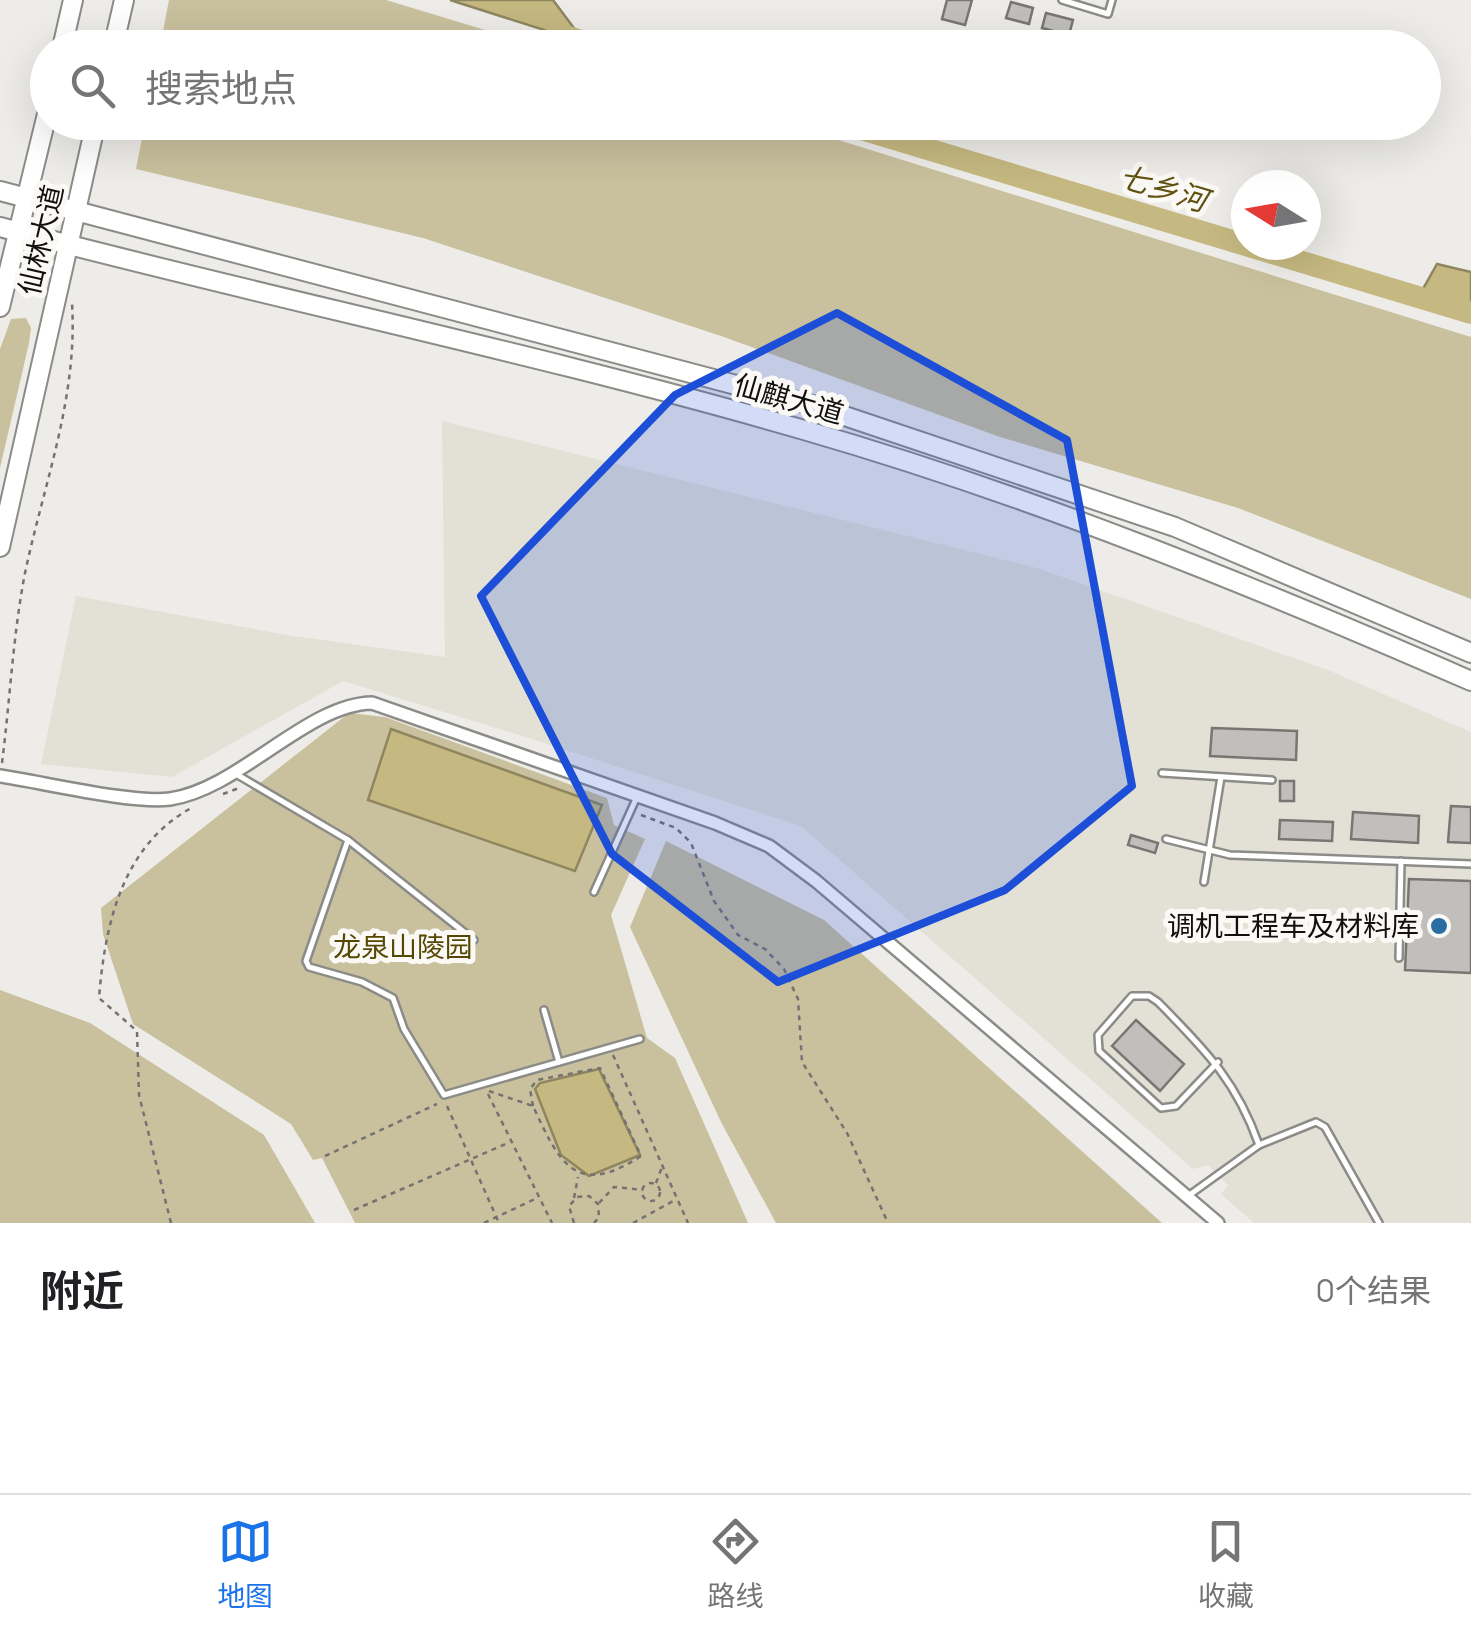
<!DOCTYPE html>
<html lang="zh">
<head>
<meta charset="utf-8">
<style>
  :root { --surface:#fff; --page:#f6f6f6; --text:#202124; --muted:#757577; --line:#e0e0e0; --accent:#1a73e8 }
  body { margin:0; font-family:Manrope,"Noto Sans SC",sans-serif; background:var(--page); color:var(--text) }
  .compass { position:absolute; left:1231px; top:170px; width:90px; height:90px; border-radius:50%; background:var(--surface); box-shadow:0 10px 40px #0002; rotate:281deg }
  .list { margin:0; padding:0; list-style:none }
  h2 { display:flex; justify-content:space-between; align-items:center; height:130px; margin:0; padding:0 40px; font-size:42px }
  h2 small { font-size:32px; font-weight:400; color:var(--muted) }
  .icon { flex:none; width:55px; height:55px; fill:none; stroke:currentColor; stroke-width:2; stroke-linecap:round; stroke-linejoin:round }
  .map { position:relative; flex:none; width:1471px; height:1223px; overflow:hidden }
  .search { position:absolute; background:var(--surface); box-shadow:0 10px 40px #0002; left:30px; right:30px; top:30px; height:110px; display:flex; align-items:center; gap:25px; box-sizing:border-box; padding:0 35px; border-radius:55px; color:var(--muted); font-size:38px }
  .sheet { height:270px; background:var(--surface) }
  nav { display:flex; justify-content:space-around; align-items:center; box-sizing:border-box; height:140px; border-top:2px solid var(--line); background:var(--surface); font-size:28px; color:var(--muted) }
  nav a { display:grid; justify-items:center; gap:5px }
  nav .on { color:var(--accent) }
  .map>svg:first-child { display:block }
  .built { fill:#e3e1d6 }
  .green { fill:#c9c09d }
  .water { fill:#c5b881; stroke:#8f865f; stroke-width:2.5 }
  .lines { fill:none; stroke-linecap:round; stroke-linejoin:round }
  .river { stroke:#c5b881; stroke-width:22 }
  .building { fill:#c0bfbc; stroke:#777673; stroke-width:2.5 }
  .lane-casing { stroke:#8b8b88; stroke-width:10 }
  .street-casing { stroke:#8b8b88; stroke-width:16 }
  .primary-casing { stroke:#8b8b88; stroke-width:22 }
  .path { stroke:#747371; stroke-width:2.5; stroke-dasharray:5 5; stroke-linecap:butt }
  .lane { stroke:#fff; stroke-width:5 }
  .street { stroke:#fff; stroke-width:11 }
  .primary { stroke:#fff; stroke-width:18 }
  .marked { fill:#1d4ed8; fill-opacity:0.2; stroke:#1d4ed8; stroke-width:8; stroke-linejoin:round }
  .poi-dot { fill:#296da2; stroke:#faf9f6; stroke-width:4 }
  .labels { text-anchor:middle; stroke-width:10; stroke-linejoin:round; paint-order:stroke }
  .street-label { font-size:28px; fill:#11100f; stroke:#faf9f6 }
  .poi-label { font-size:28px; fill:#11100f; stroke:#faf9f6; text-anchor:end }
  .park-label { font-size:28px; fill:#564800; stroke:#faf9f6 }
  .water-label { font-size:30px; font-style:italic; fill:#605110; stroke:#faf9f6 }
</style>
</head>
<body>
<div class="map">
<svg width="1471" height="1223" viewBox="0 0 1471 1223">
  <rect width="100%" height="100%" fill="#edece8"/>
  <polygon class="built" points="442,421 1037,568 1328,670 1471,732 1471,1223 1254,1223 1221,1194 1228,1185 1208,1165 1193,1169 801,826 516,734 343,681 172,777 41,764 76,596 287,635 445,657"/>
  <g class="green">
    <polygon points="169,0 386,0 541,47 160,47"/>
    <polygon points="145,123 784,123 1471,337 1471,599 1238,508 1000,437 721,336 423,238 136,169"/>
    <polygon points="26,318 31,328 29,343 0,468 0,349 11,319"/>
    <polygon points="349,713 385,717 607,798 614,825 645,839 611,915 647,1038 675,1058 748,1223 355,1223 322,1158 313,1160 291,1124 133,1024 103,934 101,908"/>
    <polygon points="666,841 824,920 1162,1223 776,1223 721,1122 630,927"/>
    <polygon points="0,990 90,1023 264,1135 315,1223 0,1223"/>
  </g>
  <g class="water">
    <polygon points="450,0 553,0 585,43"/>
    <polygon points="1437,264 1471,272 1471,319 1414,305"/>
    <polygon points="391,729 602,805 575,871 368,800"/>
    <polygon points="599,1069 640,1155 589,1176 561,1155 535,1089 540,1083"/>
  </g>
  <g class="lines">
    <g class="river">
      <polyline points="557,33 601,48"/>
      <polyline points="838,122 1471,313"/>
    </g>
  </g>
  <g class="building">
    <polygon points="947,0 972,0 965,25 942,19"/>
    <polygon points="1011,2 1033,8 1029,24 1006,18"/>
    <polygon points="1046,13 1073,20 1069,35 1042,28"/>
    <polygon points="1212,728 1297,731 1296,760 1210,756"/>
    <rect x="1280" y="781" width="14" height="20"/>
    <polygon points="1451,806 1471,807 1471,843 1448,842"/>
    <polygon points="1353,812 1419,816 1418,843 1351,839"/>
    <polygon points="1280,820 1333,822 1332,841 1279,839"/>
    <polygon points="1131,835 1158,843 1155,853 1128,845"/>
    <polygon points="1409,879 1471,881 1471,973 1405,970"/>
    <polygon points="1136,1020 1184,1064 1160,1091 1112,1046"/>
  </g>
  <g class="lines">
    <defs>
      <g id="lane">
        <polyline points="1062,0 1108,14 1112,0"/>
        <polyline points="1162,773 1272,780"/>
        <polyline points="236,774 348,840 474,940"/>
        <polyline points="1166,839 1230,855 1471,864"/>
        <polyline points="348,840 306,961 309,967 362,982 393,998 404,1029 444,1095 640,1039"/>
        <polyline points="1204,882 1221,777"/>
        <polyline points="594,892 636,799"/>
        <polyline points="1399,958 1401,861"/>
        <polyline points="544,1010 559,1062"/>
        <path d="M1218 1062 1176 1106 1161 1108 1099 1051 1098 1035 1132 996H1149L1158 1002C1205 1050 1236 1080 1259 1145"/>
        <polyline points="1188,1196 1259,1145 1316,1122 1325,1127 1379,1223"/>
      </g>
      <path id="street" d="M0 776C42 782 132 804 170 799 239 789 307 704 372 703L715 823 769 846 816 881 1218 1223"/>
      <g id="primary">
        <polyline points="62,48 73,0"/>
        <polyline points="113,48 124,0"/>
        <polyline points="0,191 812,405 1175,527 1471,653"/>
        <path d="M0 227C267 298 538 353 804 430 1033 496 1253 586 1471 681"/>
        <polyline points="0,307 48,110"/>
        <polyline points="0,547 96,122"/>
      </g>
    </defs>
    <use href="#lane" class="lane-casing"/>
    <use href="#street" class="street-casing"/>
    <use href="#primary" class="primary-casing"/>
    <g class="path">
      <path d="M2 763C10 700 13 635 25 573 44 483 78 397 72 303"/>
      <polyline points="223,794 239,788"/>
      <polyline points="641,815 676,828 691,843 714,901 738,935 765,949 784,969 798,999 802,1062 847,1133 888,1223"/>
      <polyline points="613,1055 688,1223"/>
      <path d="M489 1091 533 1106C559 1162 575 1199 641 1156L600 1068 537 1080 530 1089 533 1106"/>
      <polyline points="488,1094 552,1223"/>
      <polyline points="447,1106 499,1223"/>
      <polyline points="325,1156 437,1104"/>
      <polyline points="656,1183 662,1167"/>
      <circle cx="651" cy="1192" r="9"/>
      <polyline points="574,1198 578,1177"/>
      <polyline points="599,1203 614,1187 643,1190"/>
      <polyline points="354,1210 510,1142"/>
      <path d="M171 1223 139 1095 137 1031 99 998C105 924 122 845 193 807"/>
      <polyline points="484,1223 535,1199"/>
      <polyline points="574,1223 569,1206 577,1197 589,1196 598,1204 599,1217 594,1223"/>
      <polyline points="633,1223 675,1200"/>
    </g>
    <use href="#lane" class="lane"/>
    <use href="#street" class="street"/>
    <use href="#primary" class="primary"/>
  </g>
  <path class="marked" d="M837 313 1067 440 1132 786 1005 890 778 982 612 854 481 596 675 395Z"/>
  <circle class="poi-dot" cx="1439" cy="926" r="10"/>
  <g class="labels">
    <g class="street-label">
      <text transform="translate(41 240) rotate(-77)" y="10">仙林大道</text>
      <text transform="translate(789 399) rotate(16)" y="10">仙麒大道</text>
    </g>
    <g class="poi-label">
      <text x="1419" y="936">调机工程车及材料库</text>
    </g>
    <g class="park-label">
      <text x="403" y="957">龙泉山陵园</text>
    </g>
    <g class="water-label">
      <text transform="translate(1163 189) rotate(17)" y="10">七乡河</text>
    </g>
  </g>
</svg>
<svg class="compass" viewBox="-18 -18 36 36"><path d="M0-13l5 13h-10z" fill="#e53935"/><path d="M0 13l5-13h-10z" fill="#757577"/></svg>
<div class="search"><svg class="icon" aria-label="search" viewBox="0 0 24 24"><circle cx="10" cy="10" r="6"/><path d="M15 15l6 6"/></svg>搜索地点</div>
</div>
<section class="sheet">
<h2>附近<small>0个结果</small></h2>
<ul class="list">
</ul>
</section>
<nav>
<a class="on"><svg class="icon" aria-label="map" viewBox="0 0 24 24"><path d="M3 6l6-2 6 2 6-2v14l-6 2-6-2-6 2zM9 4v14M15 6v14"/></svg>地图</a>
<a><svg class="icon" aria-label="directions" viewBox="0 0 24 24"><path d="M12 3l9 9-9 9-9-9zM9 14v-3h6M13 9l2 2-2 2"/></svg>路线</a>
<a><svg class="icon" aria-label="saved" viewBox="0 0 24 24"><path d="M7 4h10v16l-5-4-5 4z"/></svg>收藏</a>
</nav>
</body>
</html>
